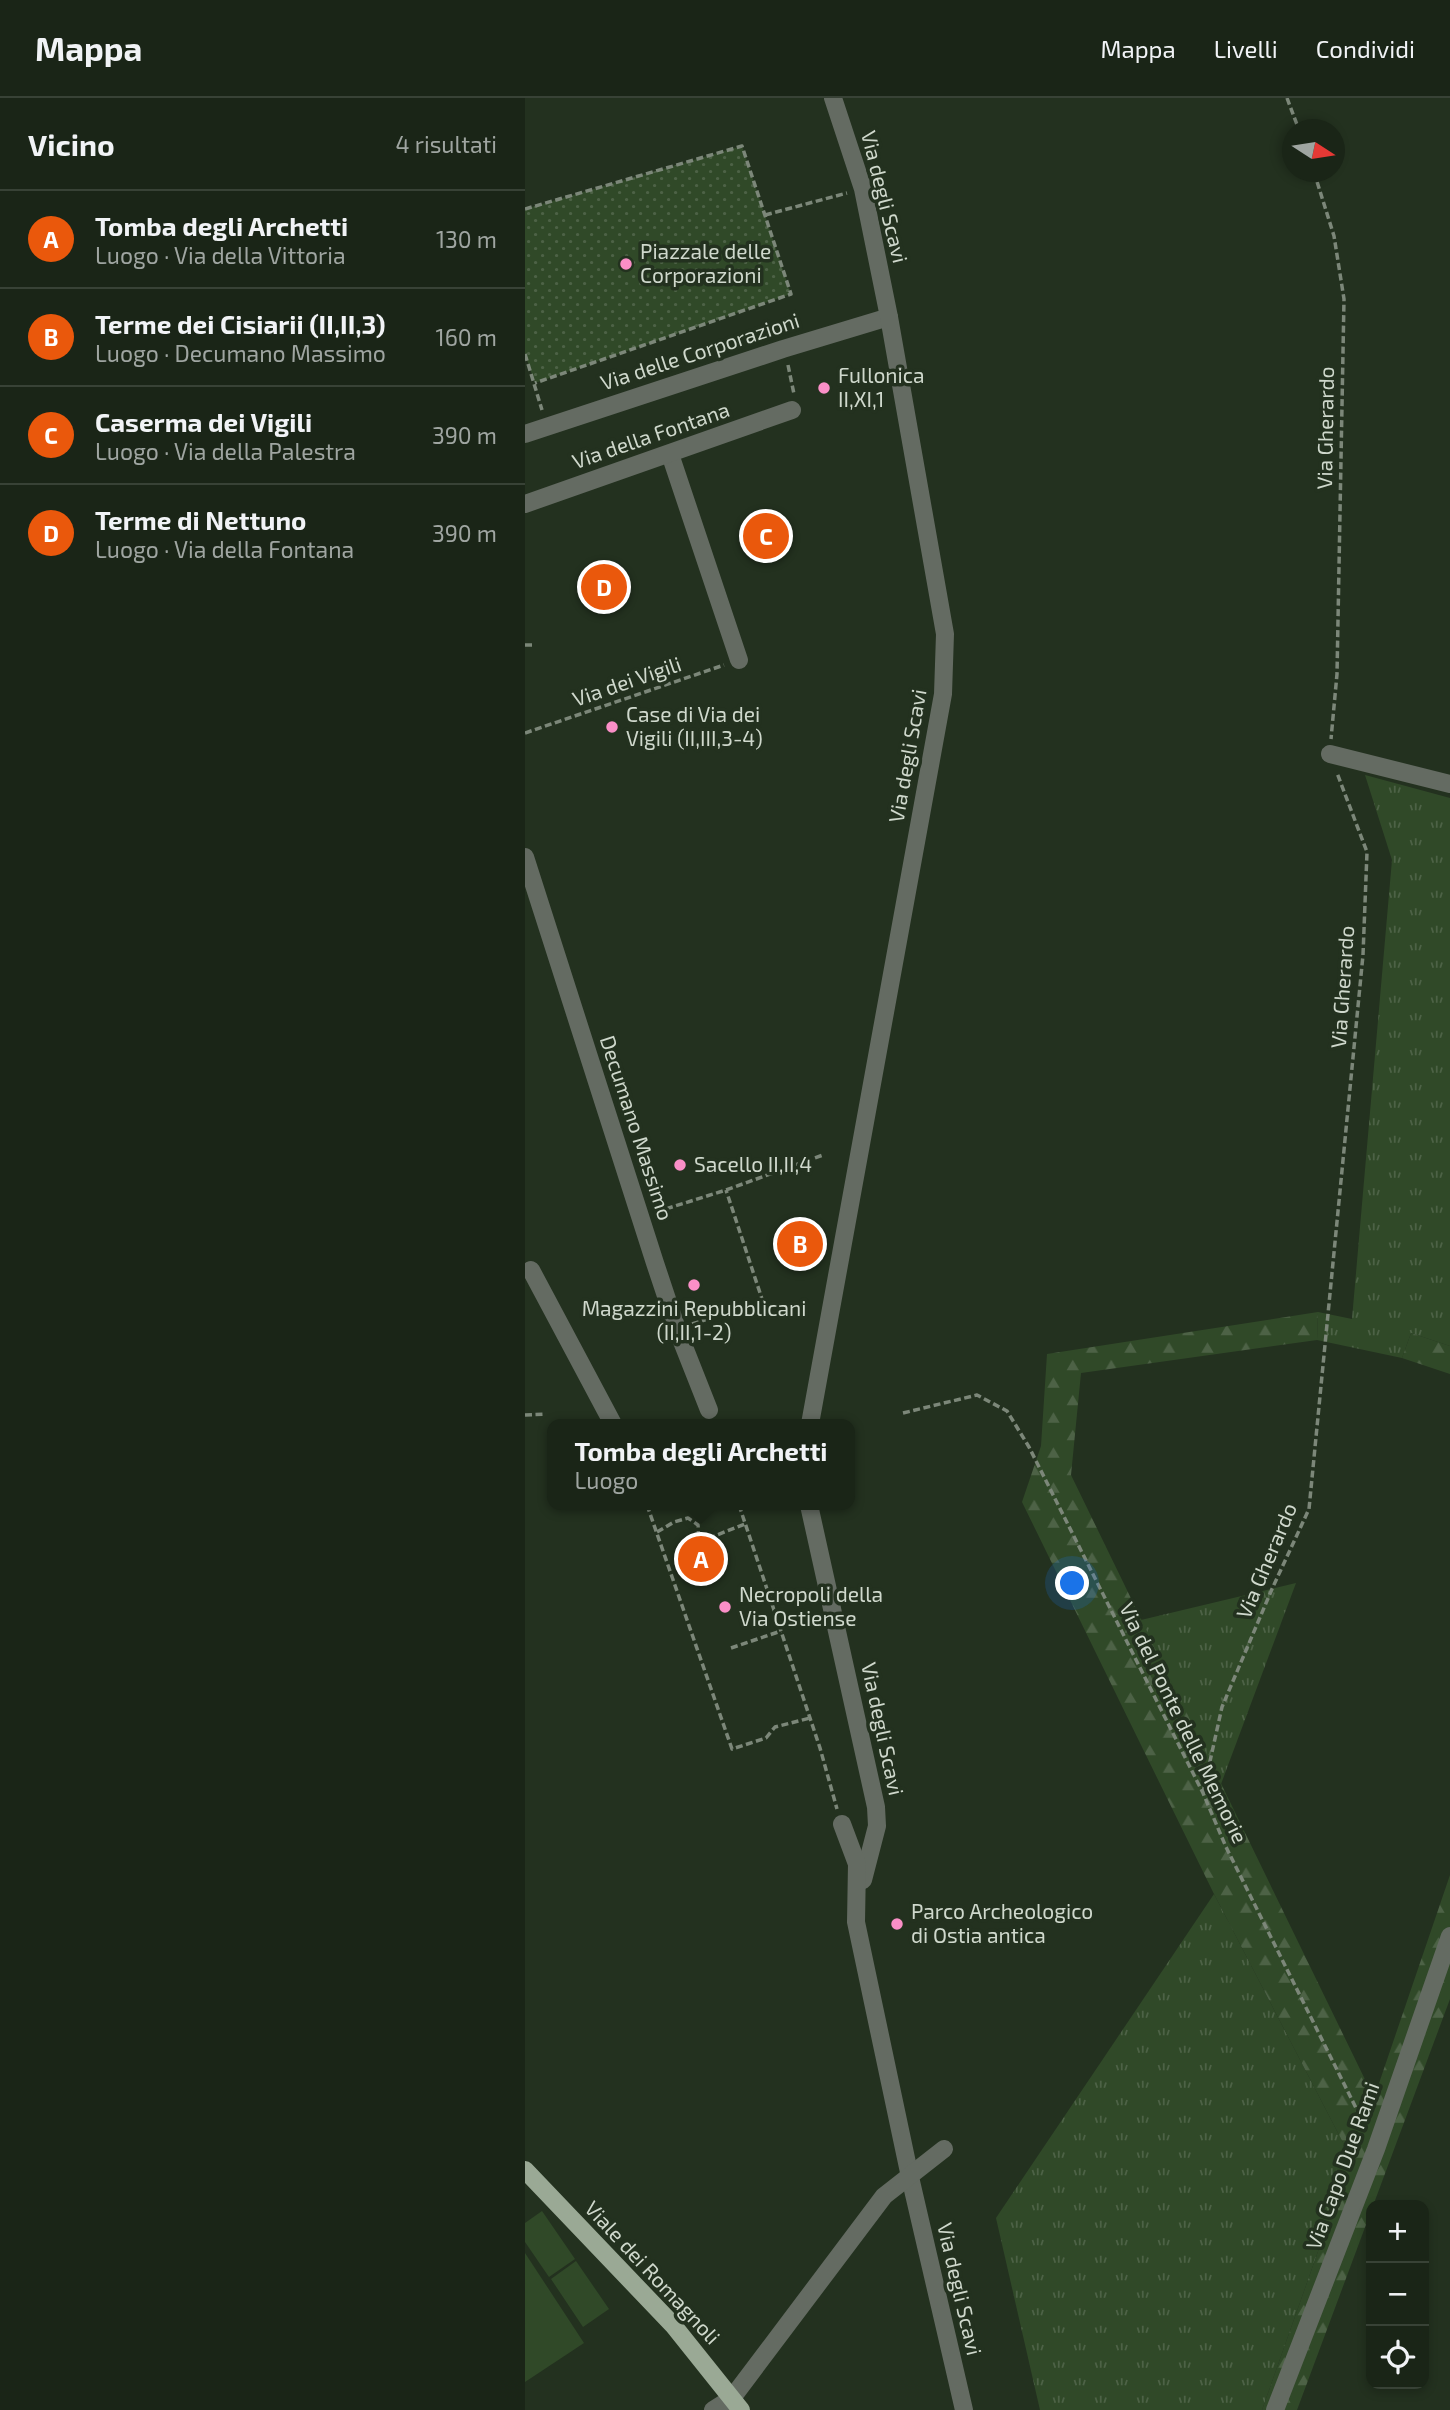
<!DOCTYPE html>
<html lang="it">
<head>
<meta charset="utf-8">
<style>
  :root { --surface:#1a2517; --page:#273124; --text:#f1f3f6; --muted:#9fa5a1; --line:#384236; --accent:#ea580c }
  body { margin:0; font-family:"Exo 2",sans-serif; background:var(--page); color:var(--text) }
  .controls { position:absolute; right:21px; bottom:21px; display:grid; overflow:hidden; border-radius:14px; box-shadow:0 4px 10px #0003 }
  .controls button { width:63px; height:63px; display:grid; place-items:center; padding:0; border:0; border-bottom:2px solid var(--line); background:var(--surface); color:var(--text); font:35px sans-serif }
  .compass { position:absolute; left:757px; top:21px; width:63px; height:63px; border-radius:50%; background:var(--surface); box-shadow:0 4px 10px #0003; rotate:102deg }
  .you { position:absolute; left:548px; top:1486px; width:24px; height:24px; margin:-18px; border:5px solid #fff; border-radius:50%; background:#1a73e8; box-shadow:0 0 0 10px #1a73e833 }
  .badge { display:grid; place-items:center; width:46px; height:46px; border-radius:50%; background:var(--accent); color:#fff; font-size:23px; font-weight:700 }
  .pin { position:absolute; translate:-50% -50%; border:4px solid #fff; box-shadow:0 2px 7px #0006 }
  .popup { position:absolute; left:22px; top:1321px; width:308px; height:91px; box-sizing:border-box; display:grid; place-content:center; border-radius:14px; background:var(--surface); filter:drop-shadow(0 2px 5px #0005); font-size:23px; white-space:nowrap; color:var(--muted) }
  .popup b { font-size:26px; color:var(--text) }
  .popup::after { content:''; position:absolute; left:50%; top:100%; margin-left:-14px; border:14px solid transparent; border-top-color:var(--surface) }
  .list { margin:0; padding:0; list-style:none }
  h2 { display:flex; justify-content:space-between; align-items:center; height:91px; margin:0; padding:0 28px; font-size:30px }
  h2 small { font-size:23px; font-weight:400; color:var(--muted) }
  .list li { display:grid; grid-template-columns:46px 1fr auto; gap:21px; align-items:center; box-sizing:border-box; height:98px; padding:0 28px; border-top:2px solid var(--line) }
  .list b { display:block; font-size:26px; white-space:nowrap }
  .list p { margin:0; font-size:23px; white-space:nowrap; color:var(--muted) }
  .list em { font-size:23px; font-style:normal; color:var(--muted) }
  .icon { flex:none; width:38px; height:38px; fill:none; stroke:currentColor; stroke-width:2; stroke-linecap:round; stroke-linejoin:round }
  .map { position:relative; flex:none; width:925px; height:2312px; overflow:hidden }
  header { display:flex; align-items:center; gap:42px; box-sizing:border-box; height:98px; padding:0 35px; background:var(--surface); border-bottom:2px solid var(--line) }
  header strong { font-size:33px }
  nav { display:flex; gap:38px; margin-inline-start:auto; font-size:24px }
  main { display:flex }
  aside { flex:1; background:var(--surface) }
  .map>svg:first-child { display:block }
  .grass { fill:url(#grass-tufts) }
  .forest { fill:url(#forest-firs) }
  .garden { fill:url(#garden-dots) }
  .pitch { fill:#304928 }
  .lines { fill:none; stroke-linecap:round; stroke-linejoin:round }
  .path { stroke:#7c8779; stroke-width:3.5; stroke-dasharray:7 3.5; stroke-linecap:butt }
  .minor { stroke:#646b62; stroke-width:18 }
  .major { stroke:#9aa995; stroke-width:18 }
  .poi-dot { fill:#fa8fc7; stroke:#23311f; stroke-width:2.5 }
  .labels { text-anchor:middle; stroke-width:7; stroke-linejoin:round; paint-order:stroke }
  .street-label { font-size:21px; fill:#cfd8cc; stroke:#23311f }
  .poi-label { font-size:21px; fill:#cfd8cc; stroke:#23311f; text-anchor:start }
</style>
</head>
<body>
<header>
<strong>Mappa</strong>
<nav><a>Mappa</a><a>Livelli</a><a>Condividi</a></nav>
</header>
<main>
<aside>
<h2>Vicino<small>4 risultati</small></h2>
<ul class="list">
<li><span class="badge">A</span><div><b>Tomba degli Archetti</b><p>Luogo · Via della Vittoria</p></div><em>130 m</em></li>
<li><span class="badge">B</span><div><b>Terme dei Cisiarii (II,II,3)</b><p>Luogo · Decumano Massimo</p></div><em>160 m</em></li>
<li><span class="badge">C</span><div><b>Caserma dei Vigili</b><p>Luogo · Via della Palestra</p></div><em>390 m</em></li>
<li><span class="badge">D</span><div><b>Terme di Nettuno</b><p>Luogo · Via della Fontana</p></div><em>390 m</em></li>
</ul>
</aside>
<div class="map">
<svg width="925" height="2312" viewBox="0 0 925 2312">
  <defs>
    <pattern id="grass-tufts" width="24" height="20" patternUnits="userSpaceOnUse" patternTransform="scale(1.75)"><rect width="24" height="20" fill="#304928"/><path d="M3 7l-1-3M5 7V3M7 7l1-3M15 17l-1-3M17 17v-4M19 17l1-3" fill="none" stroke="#4d6246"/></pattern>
    <pattern id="forest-firs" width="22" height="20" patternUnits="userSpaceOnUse" patternTransform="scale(1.75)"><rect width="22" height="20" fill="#304928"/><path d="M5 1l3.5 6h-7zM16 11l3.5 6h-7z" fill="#4d6246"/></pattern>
    <pattern id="garden-dots" width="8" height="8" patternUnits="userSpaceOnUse" patternTransform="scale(1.75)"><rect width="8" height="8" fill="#304928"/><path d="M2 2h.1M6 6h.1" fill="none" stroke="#4d6246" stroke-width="1.8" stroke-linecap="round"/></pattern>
  </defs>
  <rect width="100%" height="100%" fill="#23311f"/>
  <g class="grass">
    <polygon points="840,677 925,700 925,1248 886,1235 877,1260 792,1242 793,1214 827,1221 867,762"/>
    <polygon points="771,1485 696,1686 616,1522"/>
    <polygon points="689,1796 826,2060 737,2312 515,2312 471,2120"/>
  </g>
  <g class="forest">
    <polygon points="793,1214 792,1242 556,1275 546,1377 849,2000 925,1777 925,1901 772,2312 737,2312 826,2060 689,1796 497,1404 516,1348 522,1256"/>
    <polygon points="886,1235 925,1248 925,1276 877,1260"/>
  </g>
  <polygon class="garden" points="217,48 266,196 10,285 0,256 0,111"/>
  <g class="pitch">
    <polygon points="17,2113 50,2161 24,2179 0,2144 0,2125"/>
    <polygon points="0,2155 59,2245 0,2284"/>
    <polygon points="51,2163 84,2211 58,2229 26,2181"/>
  </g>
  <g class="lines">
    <g class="path">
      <polyline points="762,0 774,32"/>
      <polyline points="789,74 809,138 819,201 812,576 806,641"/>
      <polyline points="0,111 217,48 266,196 10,285"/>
      <polyline points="240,117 322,95"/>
      <polyline points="0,256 17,312"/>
      <polyline points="263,267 269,296"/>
      <polyline points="0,547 10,547"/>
      <polyline points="0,635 199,567"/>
      <polyline points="131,1114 201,1092 298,1057"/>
      <polyline points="167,1226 238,1204 201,1092"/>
      <polyline points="378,1315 452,1297 482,1313 504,1349 678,1695 701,1749 841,2030"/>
      <polyline points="0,1317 21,1316"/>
      <polyline points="122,1407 207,1651 241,1640 250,1629 285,1620"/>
      <polyline points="214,1407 295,1650 312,1711"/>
      <polyline points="132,1434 149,1424 163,1420 173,1427 174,1444 220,1426"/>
      <polyline points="206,1550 256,1533"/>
      <polyline points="678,1695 697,1609 747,1491 784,1411 838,857 842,754 812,675"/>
    </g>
    <g class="minor">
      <polyline points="0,336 258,251 364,219"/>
      <polyline points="145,356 214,562"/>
      <polyline points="0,406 267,312"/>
      <polyline points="805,656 925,686"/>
      <polyline points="0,759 130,1165 152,1231 184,1312"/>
      <polyline points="6,1172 88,1326"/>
      <polyline points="285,1326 418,596 420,536 364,219 338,91 308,0"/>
      <polyline points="284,1407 351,1709 352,1728 338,1782"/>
      <polyline points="317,1726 332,1766 331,1824 385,2079 439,2312"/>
      <polyline points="188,2312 207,2300 359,2098 419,2051"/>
      <polyline points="750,2312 851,2051 925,1838"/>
    </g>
    <polyline class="major" points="0,2072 148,2227 216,2312"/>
  </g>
  <g class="poi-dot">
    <circle cx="101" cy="166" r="7"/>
    <circle cx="299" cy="290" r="7"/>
    <circle cx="87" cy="629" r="7"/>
    <circle cx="155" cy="1067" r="7"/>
    <circle cx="169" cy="1187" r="7"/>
    <circle cx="200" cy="1509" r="7"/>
    <circle cx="372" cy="1826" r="7"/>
  </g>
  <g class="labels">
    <g class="street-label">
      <text transform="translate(359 99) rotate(76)" y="7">Via degli Scavi</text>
      <text transform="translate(175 254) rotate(-18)" y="7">Via delle Corporazioni</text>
      <text transform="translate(801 330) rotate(-89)" y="7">Via Gherardo</text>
      <text transform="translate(126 338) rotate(-19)" y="7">Via della Fontana</text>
      <text transform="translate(102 584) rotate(-19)" y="7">Via dei Vigili</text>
      <text transform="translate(383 658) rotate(-80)" y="7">Via degli Scavi</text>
      <text transform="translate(818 889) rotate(-86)" y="7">Via Gherardo</text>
      <text transform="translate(111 1030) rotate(72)" y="7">Decumano Massimo</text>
      <text transform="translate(742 1463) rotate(-67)" y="7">Via Gherardo</text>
      <text transform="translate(658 1625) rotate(64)" y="7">Via del Ponte delle Memorie</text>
      <text transform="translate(357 1631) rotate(78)" y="7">Via degli Scavi</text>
      <text transform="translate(818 2068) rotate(-70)" y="7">Via Capo Due Rami</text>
      <text transform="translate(127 2175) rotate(47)" y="7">Viale dei Romagnoli</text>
      <text transform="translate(434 2191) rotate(77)" y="7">Via degli Scavi</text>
    </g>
    <g class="poi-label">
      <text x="115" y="161">Piazzale delle<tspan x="115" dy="24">Corporazioni</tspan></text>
      <text x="313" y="285">Fullonica<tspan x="313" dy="24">II,XI,1</tspan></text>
      <text x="101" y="624">Case di Via dei<tspan x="101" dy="24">Vigili (II,III,3-4)</tspan></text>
      <text x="169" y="1074">Sacello II,II,4</text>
      <text x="169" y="1218" text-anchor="middle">Magazzini Repubblicani<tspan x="169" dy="24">(II,II,1-2)</tspan></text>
      <text x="214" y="1504">Necropoli della<tspan x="214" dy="24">Via Ostiense</tspan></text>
      <text x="386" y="1821">Parco Archeologico<tspan x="386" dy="24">di Ostia antica</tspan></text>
    </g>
  </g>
</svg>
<div class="controls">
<button>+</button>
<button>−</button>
<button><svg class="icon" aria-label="locate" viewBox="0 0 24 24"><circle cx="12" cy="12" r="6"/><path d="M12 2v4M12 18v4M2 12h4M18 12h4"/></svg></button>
</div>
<svg class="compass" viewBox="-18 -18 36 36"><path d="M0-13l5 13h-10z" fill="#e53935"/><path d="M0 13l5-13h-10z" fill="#9fa5a1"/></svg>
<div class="you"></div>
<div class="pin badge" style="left:176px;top:1461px">A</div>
<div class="popup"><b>Tomba degli Archetti</b>Luogo</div>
<div class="pin badge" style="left:275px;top:1146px">B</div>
<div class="pin badge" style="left:241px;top:438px">C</div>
<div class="pin badge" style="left:79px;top:489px">D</div>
</div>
</main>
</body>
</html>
